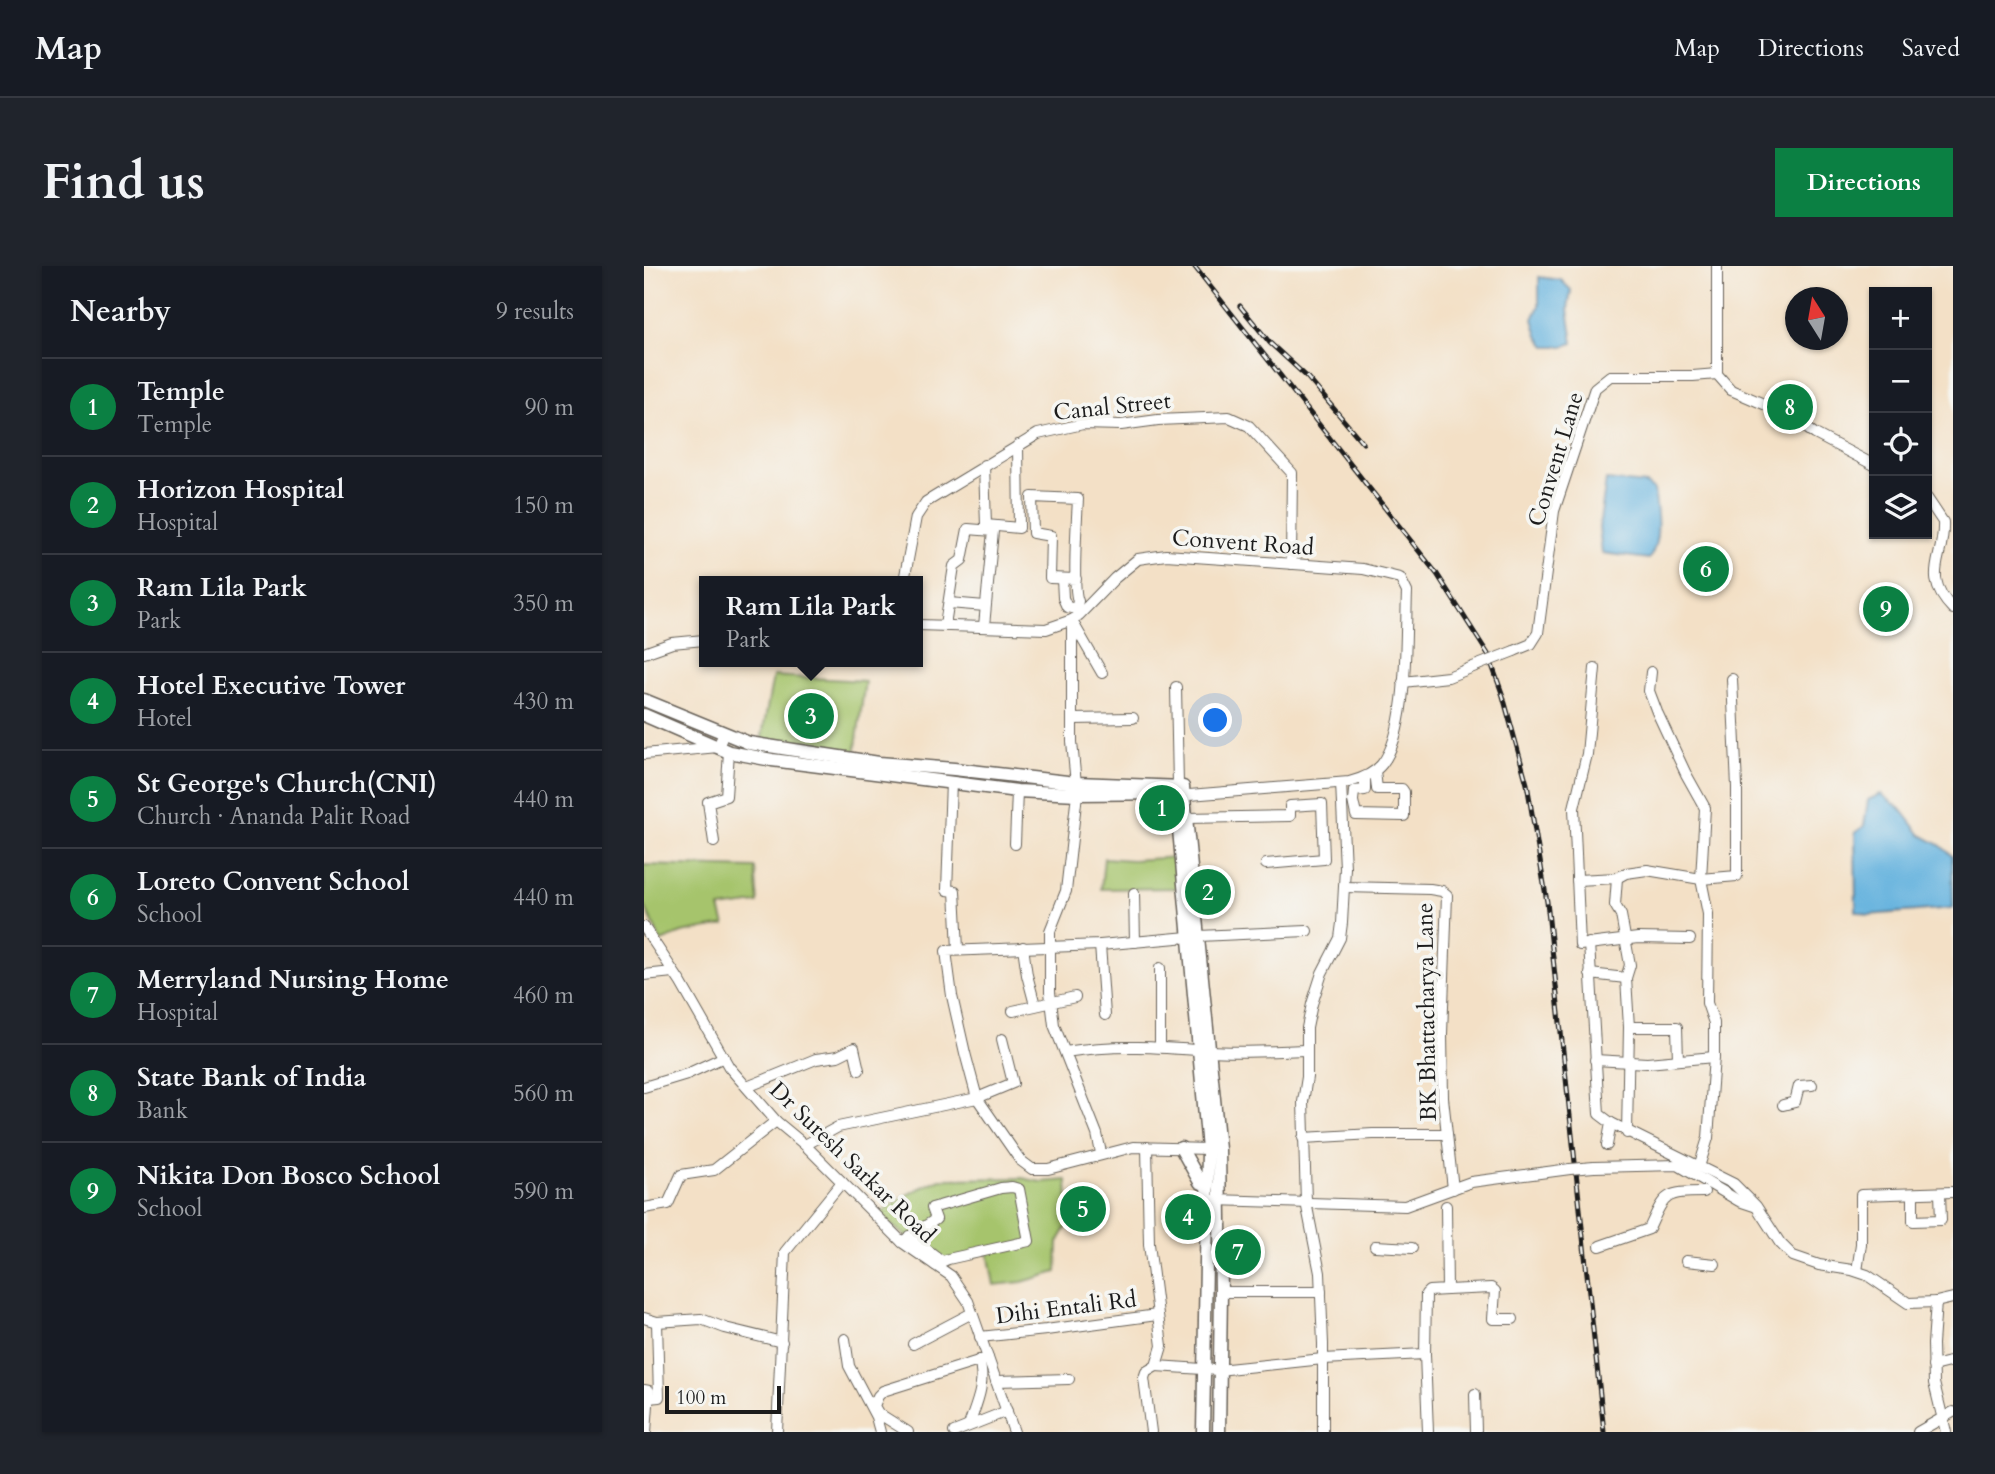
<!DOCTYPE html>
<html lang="en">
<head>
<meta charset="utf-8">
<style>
  :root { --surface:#171b24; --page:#20242c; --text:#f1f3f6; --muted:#9ea1a6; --line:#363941; --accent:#0b8043 }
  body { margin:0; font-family:Cardo,serif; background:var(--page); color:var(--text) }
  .controls { position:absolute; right:21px; top:21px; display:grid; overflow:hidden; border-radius:0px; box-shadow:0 2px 5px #0004 }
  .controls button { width:63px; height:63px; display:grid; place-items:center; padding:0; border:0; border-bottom:2px solid var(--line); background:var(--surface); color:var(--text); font:35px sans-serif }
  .compass { position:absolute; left:1141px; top:21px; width:63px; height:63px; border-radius:50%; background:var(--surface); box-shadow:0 2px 5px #0004; rotate:349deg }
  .scale { position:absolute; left:21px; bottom:18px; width:116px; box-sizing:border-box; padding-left:7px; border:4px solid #1c1c1c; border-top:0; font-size:19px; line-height:24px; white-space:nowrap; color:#1c1c1c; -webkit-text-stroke:5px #f6f6f2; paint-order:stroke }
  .you { position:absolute; left:572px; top:455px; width:24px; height:24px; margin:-18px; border:5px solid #fff; border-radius:50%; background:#1a73e8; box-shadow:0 0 0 10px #1a73e833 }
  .badge { display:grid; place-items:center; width:46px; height:46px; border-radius:50%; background:var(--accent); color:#fff; font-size:23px; font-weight:700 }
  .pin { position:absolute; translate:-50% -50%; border:4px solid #fff; box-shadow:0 2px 7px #0006 }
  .popup { position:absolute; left:55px; top:310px; width:224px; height:91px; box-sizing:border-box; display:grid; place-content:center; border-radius:0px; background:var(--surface); filter:drop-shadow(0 2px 5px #0005); font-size:23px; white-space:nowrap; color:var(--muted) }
  .popup b { font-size:26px; color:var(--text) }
  .popup::after { content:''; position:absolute; left:50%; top:100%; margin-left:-14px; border:14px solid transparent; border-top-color:var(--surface) }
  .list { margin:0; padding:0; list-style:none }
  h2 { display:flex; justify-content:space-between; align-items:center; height:91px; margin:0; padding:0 28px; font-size:30px }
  h2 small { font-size:23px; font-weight:400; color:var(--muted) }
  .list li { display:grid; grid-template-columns:46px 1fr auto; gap:21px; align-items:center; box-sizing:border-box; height:98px; padding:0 28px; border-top:2px solid var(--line) }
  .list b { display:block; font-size:26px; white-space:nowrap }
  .list p { margin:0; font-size:23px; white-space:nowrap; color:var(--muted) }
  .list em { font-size:23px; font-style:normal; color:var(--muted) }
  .icon { flex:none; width:38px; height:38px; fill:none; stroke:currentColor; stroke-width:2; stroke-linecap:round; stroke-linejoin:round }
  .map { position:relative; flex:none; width:1309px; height:1166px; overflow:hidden; border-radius:0px }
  header { display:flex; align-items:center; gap:42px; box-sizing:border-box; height:98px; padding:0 35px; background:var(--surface); border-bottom:2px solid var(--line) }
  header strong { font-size:33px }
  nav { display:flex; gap:38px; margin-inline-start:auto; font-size:24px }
  .intro { display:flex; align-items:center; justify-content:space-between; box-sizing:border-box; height:168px; padding:0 42px }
  h1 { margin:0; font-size:49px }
  .button { padding:18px 32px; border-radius:0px; background:var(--accent); color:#fff; font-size:24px; font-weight:700 }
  main { display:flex; gap:42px; padding:0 42px }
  aside { flex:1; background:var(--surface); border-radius:0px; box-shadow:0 2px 5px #0004 }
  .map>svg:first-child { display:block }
  .green { fill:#a6c46c; stroke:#617044; stroke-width:2 }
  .water { fill:#65b2de; stroke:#40677d; stroke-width:2 }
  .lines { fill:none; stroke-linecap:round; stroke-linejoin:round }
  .minor-casing { stroke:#676158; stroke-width:12 }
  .major-casing { stroke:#676158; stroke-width:15 }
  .minor { stroke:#fff; stroke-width:10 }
  .major { stroke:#fff; stroke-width:12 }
  .rail-casing { stroke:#1c1c1c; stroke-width:5 }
  .rail { stroke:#f6f6f2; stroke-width:2.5; stroke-dasharray:8; stroke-linecap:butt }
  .minor-bridge-casing { stroke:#676158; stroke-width:12; stroke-linecap:butt }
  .minor-bridge { stroke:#fff; stroke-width:10 }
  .labels { text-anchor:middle; stroke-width:7; stroke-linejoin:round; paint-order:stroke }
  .street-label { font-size:23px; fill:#1c1c1c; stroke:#f6f6f2 }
</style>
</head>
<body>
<header>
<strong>Map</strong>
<nav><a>Map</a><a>Directions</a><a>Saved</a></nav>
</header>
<div class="intro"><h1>Find us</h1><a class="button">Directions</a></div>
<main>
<aside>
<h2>Nearby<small>9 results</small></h2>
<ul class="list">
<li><span class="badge">1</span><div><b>Temple</b><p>Temple</p></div><em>90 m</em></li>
<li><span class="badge">2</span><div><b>Horizon Hospital</b><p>Hospital</p></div><em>150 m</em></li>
<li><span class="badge">3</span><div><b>Ram Lila Park</b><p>Park</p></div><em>350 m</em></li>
<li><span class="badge">4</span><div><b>Hotel Executive Tower</b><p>Hotel</p></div><em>430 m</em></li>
<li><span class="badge">5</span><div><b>St George's Church(CNI)</b><p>Church · Ananda Palit Road</p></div><em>440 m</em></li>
<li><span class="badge">6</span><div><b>Loreto Convent School</b><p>School</p></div><em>440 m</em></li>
<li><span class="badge">7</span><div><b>Merryland Nursing Home</b><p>Hospital</p></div><em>460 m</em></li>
<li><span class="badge">8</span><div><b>State Bank of India</b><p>Bank</p></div><em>560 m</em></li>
<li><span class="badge">9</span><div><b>Nikita Don Bosco School</b><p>School</p></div><em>590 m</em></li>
</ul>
</aside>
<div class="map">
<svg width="1309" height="1166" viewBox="0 0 1309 1166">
  <rect width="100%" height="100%" fill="#f6f6f2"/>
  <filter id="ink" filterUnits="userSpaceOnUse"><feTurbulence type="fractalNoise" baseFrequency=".0143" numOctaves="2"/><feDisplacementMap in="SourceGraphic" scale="14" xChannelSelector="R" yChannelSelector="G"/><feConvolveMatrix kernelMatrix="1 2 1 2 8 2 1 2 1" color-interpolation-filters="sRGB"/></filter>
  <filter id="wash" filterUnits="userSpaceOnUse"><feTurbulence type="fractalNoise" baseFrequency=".00686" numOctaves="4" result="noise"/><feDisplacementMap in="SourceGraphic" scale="28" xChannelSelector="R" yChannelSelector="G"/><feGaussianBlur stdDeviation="1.57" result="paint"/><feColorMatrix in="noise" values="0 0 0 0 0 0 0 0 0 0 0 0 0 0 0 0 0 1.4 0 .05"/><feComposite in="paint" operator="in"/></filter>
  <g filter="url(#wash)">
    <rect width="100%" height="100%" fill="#f3e0c6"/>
    <g class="green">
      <polygon points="129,410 221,415 211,488 117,476"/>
      <polygon points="533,591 538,622 457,623 460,592 488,594"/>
      <polygon points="0,599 111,602 114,637 76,642 81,659 38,667 17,675 0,638"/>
      <polygon points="378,912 397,916 423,914 425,957 414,976 413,1006 378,1016 350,1019 344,986 299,1000 234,948 268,926 296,913"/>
    </g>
    <g class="water">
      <polygon points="895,11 917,14 927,24 924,43 929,77 920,80 902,80 894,70 889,53 895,40"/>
      <path d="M962 214 1002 218 1010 224C1013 244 1018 275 1005 293L958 287 955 262Z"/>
      <polygon points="1237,528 1257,543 1277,569 1296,579 1308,590 1309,642 1224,649 1212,645 1211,567 1220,560 1224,534"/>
    </g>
  </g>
  <g filter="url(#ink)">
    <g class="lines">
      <defs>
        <g id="minor">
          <polyline points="1073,108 1087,124 1143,148 1171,168 1230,199"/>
          <polyline points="1073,108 1073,0"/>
          <polyline points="340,199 342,259 375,262 374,179"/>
          <path d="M1283 232 1299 256C1301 294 1276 309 1309 343"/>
          <polyline points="418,313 419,332 423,341 432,343 433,346"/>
          <polyline points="260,315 272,251 282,236 394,168 439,158 477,159 514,154 585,151 605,160 648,207 647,298"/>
          <polyline points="305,337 341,340"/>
          <path d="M432 343 434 335C428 322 433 252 434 233L388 231 389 267 407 270 406 312 432 313"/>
          <polyline points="428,354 428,476 433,528 422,625 406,665 406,726 410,759 453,868 457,887"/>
          <polyline points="428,355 458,407"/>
          <path d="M274 359 402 363 428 354 435 349 471 312 494 293 522 289 719 303 756 312 763 326C761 370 765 464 738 498 730 508 717 513 705 516L533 530"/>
          <polyline points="301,359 310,300 318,294 324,263 349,265 340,360"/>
          <polyline points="870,385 887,378 894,367 910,245 951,122 966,110 1049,110 1073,108"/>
          <polyline points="0,387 28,377 60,374"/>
          <polyline points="951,402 943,488 930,542 936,679 994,672 1046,673"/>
          <polyline points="1007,406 1005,425 1013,446 1042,508 1061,542 1057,613 1064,648 1063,737 1070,757 1070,791 1064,872 1055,901"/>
          <polyline points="759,416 804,411 834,399"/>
          <polyline points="532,421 534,519"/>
          <polyline points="428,453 489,452"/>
          <polyline points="0,488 74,481 80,467"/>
          <polyline points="721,511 721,524 710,525 709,535 712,549 760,550 760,526 758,523 733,523 731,505"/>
          <polyline points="307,516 303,624 311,625 314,683"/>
          <polyline points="543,552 646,550 646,540 678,538 680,593 622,598"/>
          <polyline points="70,576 64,536 82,530 85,486"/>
          <polyline points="371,578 373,525"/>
          <polyline points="973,612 971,639 977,649 986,699 982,712 985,761 983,867"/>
          <polyline points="933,614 973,612 982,607 1003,604 1057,613 1093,610 1093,521 1088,413"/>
          <polyline points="700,621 786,623 798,625 803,629 798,768 799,832 809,923"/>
          <polyline points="490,627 491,676"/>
          <polyline points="0,661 37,717 85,801 132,855 161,879 259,977 307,1010 324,1035 370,1166"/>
          <polyline points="945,677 955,848 967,857 963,879"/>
          <polyline points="456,679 461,749"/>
          <polyline points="379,681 383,709 391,739"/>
          <polyline points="516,702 516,780"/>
          <polyline points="946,708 982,712"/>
          <polyline points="0,709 29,706"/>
          <polyline points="369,745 431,731"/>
          <polyline points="985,761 1033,761 1034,794"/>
          <path d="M421 786C473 778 513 781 565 785 597 787 630 785 662 784"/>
          <polyline points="951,794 1003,797 1070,791"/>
          <polyline points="0,821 43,808 80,791"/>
          <polyline points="103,821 172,793 194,790 210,782 215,804"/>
          <polyline points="1139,839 1151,836 1155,820 1168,819"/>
          <polyline points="967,857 1090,918 1112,940 1136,977 1149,990 1175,999 1208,1004 1223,1009 1264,1037 1292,1036 1309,1032"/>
          <polyline points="659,872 729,868 803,868"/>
          <polyline points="161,879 194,861 333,832 369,817 358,773"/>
          <polyline points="503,881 505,978 518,1080 512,1100 574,1104 679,1093 781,1088 784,1166"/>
          <polyline points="564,883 489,881 404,903 388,903 376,894 333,832 321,787 308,730 302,685 456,679 555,670 663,665"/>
          <polyline points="950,901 1034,899 1095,935 1110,940"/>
          <polyline points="1269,928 1269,955 1297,954 1296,927"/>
          <polyline points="570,934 761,940 827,916 926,903"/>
          <polyline points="0,942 24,938 37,909 70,904 132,855"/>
          <polyline points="265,970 298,995"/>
          <polyline points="258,976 292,953 288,942 357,922 368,921 375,923 385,975 304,993 291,999"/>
          <polyline points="731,980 768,982"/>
          <path d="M956 980 1005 963C1021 928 1020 926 1060 926"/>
          <polyline points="1042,995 1071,998"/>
          <polyline points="1213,1005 1217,978 1217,929 1309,926"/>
          <polyline points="803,1024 847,1022 851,1025 849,1053 869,1053"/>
          <polyline points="577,1026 677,1026"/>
          <polyline points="1292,1036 1289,1078 1290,1117 1302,1166"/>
          <polyline points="0,1052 13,1056 57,1053 81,1062 138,1076"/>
          <polyline points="336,1071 402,1064 513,1049"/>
          <polyline points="201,1073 205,1100 232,1151 236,1166"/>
          <polyline points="269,1078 328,1047"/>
          <polyline points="781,1088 782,1028 785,1025 803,1024 802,940"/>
          <polyline points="1289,1100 1309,1095"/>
          <polyline points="352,1115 425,1113"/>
          <polyline points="0,1124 5,1125 2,1166"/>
          <polyline points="831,1128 832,1166"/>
          <polyline points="4,1132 15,1131 13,1056"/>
          <path d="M325 1159C333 1136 342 1118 335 1094"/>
          <polyline points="133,1166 141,986 198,916"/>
          <polyline points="264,1166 234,1147 230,1140 234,1130 239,1125 344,1092"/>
          <polyline points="310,1166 363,1145"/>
          <polyline points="507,1166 500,1112 502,1106 512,1100"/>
          <polyline points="679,1166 679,1078 676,1007 662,936 659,836 663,811 663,762 668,738 678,707 696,672 698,657 701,602 697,517"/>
          <polyline points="1274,1166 1309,1146"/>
        </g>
        <g id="major">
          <polyline points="0,434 105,477 235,497 310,503 432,517 539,521 575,883 577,1026 575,1166"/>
          <polyline points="0,449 85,486 128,494 373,525 433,528 527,527 532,530 564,883 559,1166"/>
          <polyline points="537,882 556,916 564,920"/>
        </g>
      </defs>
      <use href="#minor" class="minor-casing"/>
      <use href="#major" class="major-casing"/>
      <use href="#minor" class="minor"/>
      <use href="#major" class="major"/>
      <defs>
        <g id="rail">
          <polyline points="550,0 793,308 844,388 859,430 883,518 903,636 960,1166"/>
          <polyline points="596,40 626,77 663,111 719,177"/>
        </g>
      </defs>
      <use href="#rail" class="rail-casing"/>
      <use href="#rail" class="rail"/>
      <defs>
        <g id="minor-bridge">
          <polyline points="834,399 870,385"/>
          <polyline points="926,903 950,901"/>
        </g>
      </defs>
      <use href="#minor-bridge" class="minor-bridge-casing"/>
      <use href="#minor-bridge" class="minor-bridge"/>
    </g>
  </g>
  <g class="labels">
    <g class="street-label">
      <text transform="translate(468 140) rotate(-6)" y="8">Canal Street</text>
      <text transform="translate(911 193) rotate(-73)" y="8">Convent Lane</text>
      <text transform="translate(599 276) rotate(4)" y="8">Convent Road</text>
      <text transform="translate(782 746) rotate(-91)" y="8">BK Bhattacharya Lane</text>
      <text transform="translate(209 896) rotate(44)" y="8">Dr Suresh Sarkar Road</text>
      <text transform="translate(422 1041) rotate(-7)" y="8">Dihi Entali Rd</text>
    </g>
  </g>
</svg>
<div class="controls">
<button>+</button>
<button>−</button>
<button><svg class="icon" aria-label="locate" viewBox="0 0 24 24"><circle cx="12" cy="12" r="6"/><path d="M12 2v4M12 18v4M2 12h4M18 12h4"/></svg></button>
<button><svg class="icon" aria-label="layers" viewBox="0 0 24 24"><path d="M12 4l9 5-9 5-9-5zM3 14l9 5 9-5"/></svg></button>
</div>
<svg class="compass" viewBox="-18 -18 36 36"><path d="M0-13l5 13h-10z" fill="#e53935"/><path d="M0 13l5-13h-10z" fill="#9ea1a6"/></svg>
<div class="scale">100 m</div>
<div class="you"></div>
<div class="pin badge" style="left:518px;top:542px">1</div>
<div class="pin badge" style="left:564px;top:626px">2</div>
<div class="pin badge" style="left:167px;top:450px">3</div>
<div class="popup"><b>Ram Lila Park</b>Park</div>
<div class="pin badge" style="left:544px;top:951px">4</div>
<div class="pin badge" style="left:439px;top:943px">5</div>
<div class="pin badge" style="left:1062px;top:303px">6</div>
<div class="pin badge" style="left:594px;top:986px">7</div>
<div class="pin badge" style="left:1146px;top:141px">8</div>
<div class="pin badge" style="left:1242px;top:343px">9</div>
</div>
</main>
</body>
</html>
